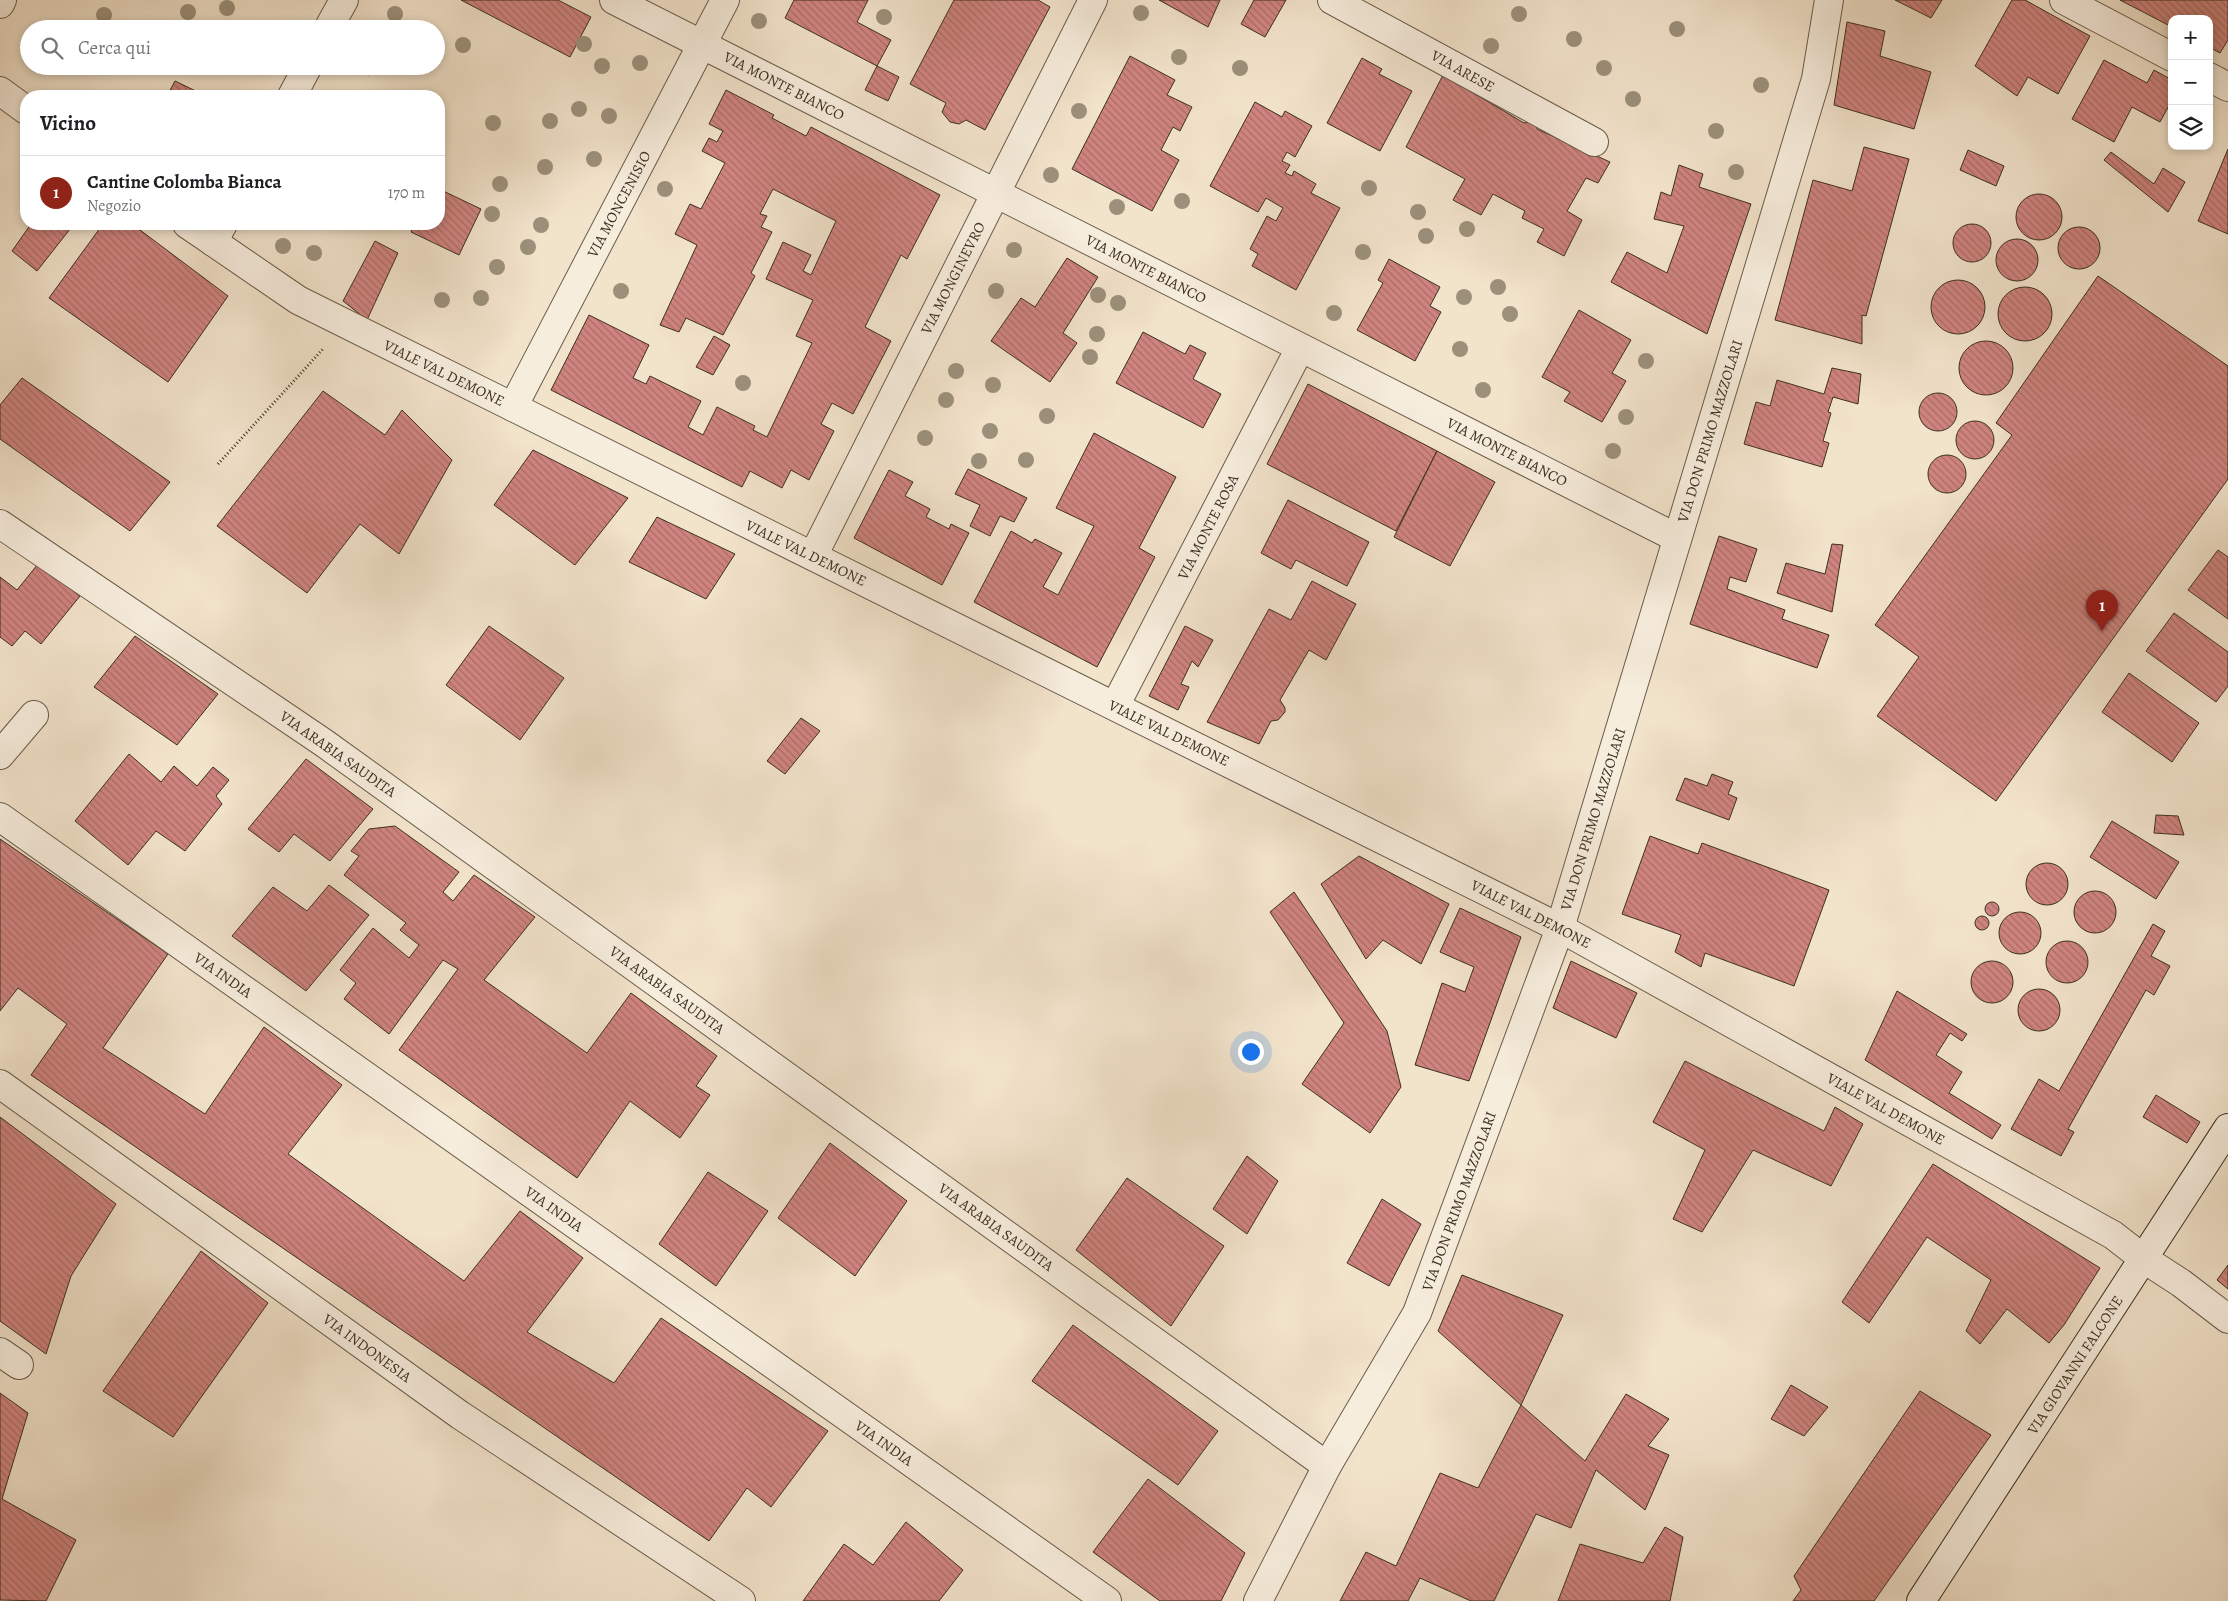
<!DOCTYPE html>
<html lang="it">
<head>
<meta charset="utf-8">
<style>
  :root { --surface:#fff; --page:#f2f2f2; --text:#202124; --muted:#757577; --line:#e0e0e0; --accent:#8f2418 }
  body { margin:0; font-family:Alegreya,serif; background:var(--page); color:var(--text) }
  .controls { position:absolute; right:15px; top:15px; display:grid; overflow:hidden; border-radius:10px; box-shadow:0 2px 8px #0003 }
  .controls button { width:45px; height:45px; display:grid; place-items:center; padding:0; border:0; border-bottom:1px solid var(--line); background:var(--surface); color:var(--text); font:25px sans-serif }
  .you { position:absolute; left:1250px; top:1051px; width:18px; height:18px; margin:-12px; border:4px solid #fff; border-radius:50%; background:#1a73e8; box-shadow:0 0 0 8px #1a73e833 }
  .badge { display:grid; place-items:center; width:32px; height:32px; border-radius:50%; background:var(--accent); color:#fff; font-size:16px; font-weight:700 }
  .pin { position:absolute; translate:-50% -41px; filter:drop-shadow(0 1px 2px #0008) }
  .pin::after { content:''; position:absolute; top:26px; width:18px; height:15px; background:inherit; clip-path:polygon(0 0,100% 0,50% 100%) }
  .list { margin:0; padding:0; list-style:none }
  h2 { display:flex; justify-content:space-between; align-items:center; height:65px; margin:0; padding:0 20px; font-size:21px }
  h2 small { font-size:16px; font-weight:400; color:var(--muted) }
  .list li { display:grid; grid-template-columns:32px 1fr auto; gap:15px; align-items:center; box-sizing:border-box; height:75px; padding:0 20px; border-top:1px solid var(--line) }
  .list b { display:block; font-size:19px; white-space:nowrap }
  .list p { margin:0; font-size:16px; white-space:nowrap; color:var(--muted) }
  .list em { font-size:16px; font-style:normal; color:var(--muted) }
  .icon { flex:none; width:28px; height:28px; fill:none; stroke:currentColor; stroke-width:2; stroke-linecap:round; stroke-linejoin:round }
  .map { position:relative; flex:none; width:2228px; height:1601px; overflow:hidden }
  .search { position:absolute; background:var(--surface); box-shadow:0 2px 8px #0003; left:20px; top:20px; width:425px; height:55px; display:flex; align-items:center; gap:12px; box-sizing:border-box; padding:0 18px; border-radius:28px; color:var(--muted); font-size:19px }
  .panel { position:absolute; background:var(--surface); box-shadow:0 2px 8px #0003; left:20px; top:90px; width:425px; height:140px; border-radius:20px }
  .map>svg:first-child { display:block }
  .building { fill:url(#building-back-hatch); stroke:#3c2f22 }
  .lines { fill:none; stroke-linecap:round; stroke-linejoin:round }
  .minor-casing { stroke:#6a5c4c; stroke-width:30 }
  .tertiary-casing { stroke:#6a5c4c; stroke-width:30 }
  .secondary-casing { stroke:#3c2f22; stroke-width:30 }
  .path { stroke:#3c2f22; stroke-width:3; stroke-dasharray:1 2.5; stroke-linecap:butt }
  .minor { stroke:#f7eddd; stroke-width:28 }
  .tertiary { stroke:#f7eddd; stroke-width:28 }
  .secondary { stroke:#f7eddd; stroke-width:28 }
  .tree { fill:#9c907b }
  .labels { text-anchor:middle; stroke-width:4; stroke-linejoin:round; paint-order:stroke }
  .street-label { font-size:15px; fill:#3c2f22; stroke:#f7eddd }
</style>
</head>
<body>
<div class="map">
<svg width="2228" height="1601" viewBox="0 0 2228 1601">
  <defs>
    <pattern id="building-back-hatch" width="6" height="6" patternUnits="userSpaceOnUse" patternTransform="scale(1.25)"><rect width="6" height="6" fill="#d0847f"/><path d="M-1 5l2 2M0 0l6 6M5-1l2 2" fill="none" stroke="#aa6c68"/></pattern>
  </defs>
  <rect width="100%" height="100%" fill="#f2e3cb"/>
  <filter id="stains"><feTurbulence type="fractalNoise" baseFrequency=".004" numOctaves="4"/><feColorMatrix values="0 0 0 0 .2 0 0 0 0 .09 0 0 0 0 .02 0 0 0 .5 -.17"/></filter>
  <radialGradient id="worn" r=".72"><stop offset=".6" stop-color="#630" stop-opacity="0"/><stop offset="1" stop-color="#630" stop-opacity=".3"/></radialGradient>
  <g class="building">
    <polygon points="461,0 558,0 591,17 570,57"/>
    <polygon points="794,0 868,0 857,22 891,40 877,66 785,18"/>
    <polygon points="954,0 1038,0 1050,7 985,130 966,120 959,124 950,122 942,112 946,103 910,84"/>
    <polygon points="1159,0 1220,0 1208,27"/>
    <polygon points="1254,0 1286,0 1265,37 1241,24"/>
    <polygon points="1895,0 1942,0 1931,18"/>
    <polygon points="2012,0 2025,0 2090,36 2058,94 2028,77 2017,96 1975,66"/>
    <polygon points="2120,0 2228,0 2228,40 2220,53 2209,47 2209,19 2172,19 2172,27"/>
    <polygon points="1847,22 1885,31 1880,56 1931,72 1914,129 1834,105"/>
    <polygon points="1130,56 1175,80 1167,95 1192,107 1180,131 1173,127 1161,150 1179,160 1152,211 1072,169"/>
    <polygon points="1362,58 1382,69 1379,74 1412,91 1380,151 1327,123"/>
    <polygon points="2104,60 2147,83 2154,70 2172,80 2172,100 2160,122 2132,107 2114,142 2072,119"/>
    <polygon points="353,66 374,66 369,75"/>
    <polygon points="877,66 899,77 888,101 865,90"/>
    <polygon points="1443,75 1524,123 1534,121 1537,129 1610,162 1598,183 1586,178 1567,211 1582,220 1564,256 1537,242 1544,229 1522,218 1525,211 1493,194 1481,215 1453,200 1465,179 1406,147"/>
    <polygon points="175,81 206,96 167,96"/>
    <polygon points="726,90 774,115 772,118 806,136 811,127 940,195 907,259 901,255 865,327 891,341 853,414 832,403 821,424 834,431 809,480 791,470 782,488 750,471 742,487 551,390 589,315 649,345 633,378 646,384 650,376 701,401 688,427 703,435 717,407 755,426 753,430 767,437 812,343 796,336 813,300 766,279 783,242 811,255 803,271 811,275 836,221 773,189 760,214 767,216 761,227 772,232 751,273 755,276 723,335 686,318 679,332 660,325 697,245 675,234 690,204 701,209 725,163 702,151 709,138 717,142 723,131 709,124"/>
    <polygon points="1255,102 1282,117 1285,111 1312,126 1295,157 1287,152 1282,161 1290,165 1285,173 1292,176 1294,171 1316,184 1311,193 1340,208 1296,290 1252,266 1258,254 1250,249 1267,216 1276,221 1283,208 1266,198 1258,212 1210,186"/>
    <polygon points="1864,147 1909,159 1866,316 1862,315 1862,344 1775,320 1813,180 1852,191"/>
    <polygon points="2228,149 2228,234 2198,221"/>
    <polygon points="1968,150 2004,166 1996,186 1960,170"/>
    <polygon points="2111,152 2154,184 2163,168 2185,182 2168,212 2104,160"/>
    <polygon points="1679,165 1703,174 1699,187 1751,204 1707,334 1611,282 1627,252 1667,273 1684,226 1654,219 1661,192 1671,196"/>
    <polygon points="439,189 481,209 459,255 411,232 415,224 439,224"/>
    <circle cx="2039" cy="217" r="23"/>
    <circle cx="1972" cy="243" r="19"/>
    <polygon points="31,224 74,224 37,271 12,251"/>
    <polygon points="103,224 132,224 228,296 168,382 49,298"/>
    <circle cx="2079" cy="248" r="21"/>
    <circle cx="2017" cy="260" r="21"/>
    <polygon points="375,241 398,253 367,320 343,301"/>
    <polygon points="1067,258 1098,277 1063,333 1077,343 1050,382 991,341 1021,298 1035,307"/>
    <polygon points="1389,259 1440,287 1430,306 1441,312 1415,361 1357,330 1383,283 1378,280"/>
    <polygon points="2098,276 2228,366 2228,479 1996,801 1877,716 1919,657 1875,625 2012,435 1996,423"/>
    <circle cx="1958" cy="307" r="27"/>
    <circle cx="2025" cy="314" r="27"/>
    <polygon points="1579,310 1631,340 1612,373 1626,381 1602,422 1564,401 1570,392 1542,377"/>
    <polygon points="1143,332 1185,354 1190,345 1206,353 1193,379 1221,394 1203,428 1116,383"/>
    <polygon points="714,336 730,345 713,375 696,367"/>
    <circle cx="1986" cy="368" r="27"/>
    <polygon points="1832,368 1861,374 1858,404 1833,397 1828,412 1831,413 1823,441 1829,443 1822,467 1744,444 1756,402 1770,406 1777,380 1824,394"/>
    <polygon points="22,378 170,482 130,531 0,439 0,405"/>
    <polygon points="1308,384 1437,451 1396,531 1267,464"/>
    <polygon points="323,391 385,435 402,410 452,460 399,554 360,524 307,593 217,526"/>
    <circle cx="1938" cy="412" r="19"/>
    <circle cx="1975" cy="440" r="19"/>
    <polygon points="1094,433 1176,477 1139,548 1155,557 1097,667 974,602 1011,531 1032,543 1035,539 1062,553 1043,587 1058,595 1094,526 1056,508"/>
    <polygon points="533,450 628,498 575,565 494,505"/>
    <polygon points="1437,451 1495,482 1450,566 1394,537"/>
    <circle cx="1947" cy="474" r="19"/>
    <polygon points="968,469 1027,498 1014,522 1000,516 990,536 970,526 980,505 955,494"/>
    <polygon points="889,470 913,482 905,496 930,509 926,517 949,529 951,524 969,533 942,585 854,538"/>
    <polygon points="1288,500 1369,542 1347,586 1296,560 1291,569 1261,553"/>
    <polygon points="657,517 735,554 706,599 629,562"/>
    <polygon points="1719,536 1757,549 1746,582 1730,577 1727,589 1785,610 1782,619 1829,635 1817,668 1690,624"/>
    <polygon points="1832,544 1843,545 1832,612 1777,593 1786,563 1825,574"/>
    <polygon points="2218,550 2228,557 2228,619 2188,590"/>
    <polygon points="38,564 80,596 41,644 25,631 12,646 0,637 0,577 17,590"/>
    <polygon points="1312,581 1356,604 1326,660 1309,650 1280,700 1285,708 1285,712 1278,720 1271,721 1259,744 1207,722 1269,609 1291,620"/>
    <polygon points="2174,613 2228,652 2228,686 2216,702 2146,651"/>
    <polygon points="489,626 564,678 520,740 446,685"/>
    <polygon points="1185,626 1213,640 1198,667 1192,661 1181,684 1189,687 1178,710 1149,696"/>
    <polygon points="135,636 218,694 177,745 94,687"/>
    <polygon points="2129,673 2199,723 2172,762 2102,712"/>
    <polygon points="801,718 820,731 785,774 767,761"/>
    <polygon points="129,754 161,782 174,766 197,786 213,767 229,780 216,796 222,804 185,851 156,831 128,865 75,821"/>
    <polygon points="306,759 373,809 330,861 294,834 279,852 248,829"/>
    <polygon points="1712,774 1733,782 1728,794 1737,798 1729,820 1676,800 1685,778 1707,786"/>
    <polygon points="2156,815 2178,816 2184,835 2154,833"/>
    <polygon points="2112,821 2179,862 2156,899 2090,857"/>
    <polygon points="395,826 459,872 443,892 453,901 474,875 535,917 484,980 587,1053 631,993 717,1056 696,1086 710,1095 680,1138 630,1101 577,1178 399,1050 458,969 443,960 389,1034 344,999 356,983 340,970 373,928 409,958 419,945 400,930 406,923 344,875 359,856 351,851 369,829"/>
    <polygon points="1650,836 1698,854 1702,843 1829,890 1794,986 1705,953 1701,967 1675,952 1681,935 1622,914"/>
    <polygon points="0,839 168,954 103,1048 205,1114 264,1027 342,1085 288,1154 464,1281 520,1211 583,1258 527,1332 614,1383 661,1318 828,1431 771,1507 747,1488 709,1541 31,1075 67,1024 18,988 0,1011"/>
    <polygon points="1359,856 1449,904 1421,964 1383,940 1366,959 1321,884"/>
    <circle cx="2047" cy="884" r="21"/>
    <polygon points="329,885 369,915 306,991 232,936 273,887 307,911"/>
    <circle cx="2095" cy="912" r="21"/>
    <polygon points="1294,892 1387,1031 1401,1087 1370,1133 1302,1084 1344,1023 1270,912"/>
    <circle cx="1992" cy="909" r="7"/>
    <polygon points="1460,908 1521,937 1469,1081 1415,1065 1442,983 1465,992 1474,967 1440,952"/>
    <circle cx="2020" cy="933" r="21"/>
    <circle cx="1982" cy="923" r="7"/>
    <polygon points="2153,924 2165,931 2151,956 2170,966 2154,995 2146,990 2068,1129 2074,1132 2061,1156 2011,1129 2039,1079 2059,1091"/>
    <circle cx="2067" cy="962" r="21"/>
    <polygon points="1571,961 1637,993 1616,1038 1553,1008"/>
    <circle cx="1992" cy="982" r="21"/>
    <circle cx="2039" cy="1010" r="21"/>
    <polygon points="1897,991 1967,1034 1962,1041 1950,1033 1936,1055 1962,1072 1949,1093 2001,1125 1992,1139 1865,1060"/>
    <polygon points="1685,1061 1824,1131 1835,1107 1863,1124 1831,1186 1753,1150 1702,1232 1673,1219 1705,1150 1653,1122"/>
    <polygon points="2156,1095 2200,1122 2187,1143 2143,1117"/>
    <polygon points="0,1117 116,1204 71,1276 46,1354 0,1321"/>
    <polygon points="830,1143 907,1201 855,1276 778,1218"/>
    <polygon points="1247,1156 1278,1181 1247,1234 1213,1209"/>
    <polygon points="1933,1164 2100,1268 2064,1325 2049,1343 2007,1309 1980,1344 1966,1331 1991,1280 1927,1237 1869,1323 1842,1302"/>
    <polygon points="708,1172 768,1211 716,1286 659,1244"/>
    <polygon points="1127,1178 1224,1246 1171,1326 1076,1250"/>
    <polygon points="1382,1199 1421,1224 1389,1286 1347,1263"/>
    <polygon points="201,1251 268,1303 173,1437 103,1391"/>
    <polygon points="2228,1265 2228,1289 2217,1280"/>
    <polygon points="1462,1275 1563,1315 1521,1405 1438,1331"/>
    <polygon points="1073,1325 1218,1431 1178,1485 1032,1381"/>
    <polygon points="1791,1385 1828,1407 1804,1436 1771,1419"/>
    <polygon points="1920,1391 1991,1435 1874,1601 1793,1601 1801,1590 1794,1576"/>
    <polygon points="0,1393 28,1413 2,1499 76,1540 46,1601 0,1600"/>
    <polygon points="1626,1394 1669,1419 1648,1446 1669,1455 1645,1510 1596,1470 1571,1528 1536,1514 1494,1601 1471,1601 1420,1578 1408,1601 1340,1601 1366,1552 1396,1566 1440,1473 1478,1488 1521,1405 1585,1461"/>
    <polygon points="1148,1479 1245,1553 1221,1601 1160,1601 1093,1552"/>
    <polygon points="906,1522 963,1570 939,1601 803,1601 844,1544 873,1565"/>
    <polygon points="1665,1527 1683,1537 1670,1601 1558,1601 1580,1544 1643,1563"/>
  </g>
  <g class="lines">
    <defs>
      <g id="minor">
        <polyline points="614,0 1677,538"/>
        <polyline points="1332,0 1594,142"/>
        <polyline points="2064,0 2172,57"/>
        <polyline points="0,4 2,0"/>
        <polyline points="328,29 344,0"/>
        <polyline points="2209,77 2228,87"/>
        <polyline points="292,96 308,66"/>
        <polyline points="213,242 223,224"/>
        <polyline points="513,407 725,0"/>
        <polyline points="0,524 324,743 1327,1466"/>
        <polyline points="813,556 1093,0"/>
        <polyline points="1115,706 1300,348"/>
        <polyline points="0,755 34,715"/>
        <polyline points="0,817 1107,1601"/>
        <polyline points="0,1084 460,1415 741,1601"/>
        <polyline points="2144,1259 2181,1283 2228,1319"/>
        <polyline points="0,1352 19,1365"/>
        <polyline points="1258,1601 1327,1466 1417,1313 1560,928 1816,79 1829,0"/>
      </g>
      <g id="tertiary">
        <polyline points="0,91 26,110"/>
        <polyline points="187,224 298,300 1560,928 2113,1235 2144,1259"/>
      </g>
      <polyline id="secondary" points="1921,1601 2228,1128"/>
    </defs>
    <use href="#minor" class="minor-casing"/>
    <use href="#tertiary" class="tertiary-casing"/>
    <use href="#secondary" class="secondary-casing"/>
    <polyline class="path" points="218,464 323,349"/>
    <use href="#minor" class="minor"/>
    <use href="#tertiary" class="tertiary"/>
    <use href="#secondary" class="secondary"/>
  </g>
  <g class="tree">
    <circle cx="227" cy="8" r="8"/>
    <circle cx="188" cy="12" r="8"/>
    <circle cx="1141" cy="13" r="8"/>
    <circle cx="395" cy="14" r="8"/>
    <circle cx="1519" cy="14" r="8"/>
    <circle cx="104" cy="15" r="8"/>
    <circle cx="884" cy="17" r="8"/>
    <circle cx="759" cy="21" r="8"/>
    <circle cx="1677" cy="29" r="8"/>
    <circle cx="1574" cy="39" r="8"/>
    <circle cx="584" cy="44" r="8"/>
    <circle cx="463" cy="45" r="8"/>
    <circle cx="1491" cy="46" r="8"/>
    <circle cx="1179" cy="57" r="8"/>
    <circle cx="640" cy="63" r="8"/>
    <circle cx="602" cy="66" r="8"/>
    <circle cx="1240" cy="68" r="8"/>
    <circle cx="1604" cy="68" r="8"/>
    <circle cx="1761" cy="85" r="8"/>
    <circle cx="1633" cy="99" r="8"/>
    <circle cx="579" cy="109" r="8"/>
    <circle cx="1079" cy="111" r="8"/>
    <circle cx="609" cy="116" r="8"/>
    <circle cx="550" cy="121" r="8"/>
    <circle cx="493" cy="123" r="8"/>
    <circle cx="1716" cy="131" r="8"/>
    <circle cx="594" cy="159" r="8"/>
    <circle cx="545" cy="167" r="8"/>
    <circle cx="1736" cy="172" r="8"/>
    <circle cx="1051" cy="175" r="8"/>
    <circle cx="500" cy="184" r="8"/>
    <circle cx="1369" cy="188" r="8"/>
    <circle cx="665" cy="189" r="8"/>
    <circle cx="1182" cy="201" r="8"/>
    <circle cx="1117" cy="207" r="8"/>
    <circle cx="1418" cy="212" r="8"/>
    <circle cx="492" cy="214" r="8"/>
    <circle cx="541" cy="225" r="8"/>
    <circle cx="1467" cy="229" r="8"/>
    <circle cx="1426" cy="236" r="8"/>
    <circle cx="283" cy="246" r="8"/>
    <circle cx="528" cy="247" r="8"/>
    <circle cx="1014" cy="250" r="8"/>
    <circle cx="1363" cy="252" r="8"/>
    <circle cx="314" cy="253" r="8"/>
    <circle cx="497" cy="267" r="8"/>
    <circle cx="1498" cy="287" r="8"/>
    <circle cx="621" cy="291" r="8"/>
    <circle cx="996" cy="291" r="8"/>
    <circle cx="1098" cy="295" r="8"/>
    <circle cx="1464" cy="297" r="8"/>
    <circle cx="481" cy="298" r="8"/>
    <circle cx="442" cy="300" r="8"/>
    <circle cx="1118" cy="303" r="8"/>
    <circle cx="1334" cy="313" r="8"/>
    <circle cx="1510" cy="314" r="8"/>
    <circle cx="1097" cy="334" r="8"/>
    <circle cx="1460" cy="349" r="8"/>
    <circle cx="1090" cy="357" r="8"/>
    <circle cx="1646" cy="361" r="8"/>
    <circle cx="956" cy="371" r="8"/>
    <circle cx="743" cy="383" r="8"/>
    <circle cx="993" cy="385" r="8"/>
    <circle cx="1483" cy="390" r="8"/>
    <circle cx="946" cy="400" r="8"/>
    <circle cx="1047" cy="416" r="8"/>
    <circle cx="1626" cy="417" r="8"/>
    <circle cx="990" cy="431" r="8"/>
    <circle cx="925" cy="438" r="8"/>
    <circle cx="1613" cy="451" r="8"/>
    <circle cx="1026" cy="460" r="8"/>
    <circle cx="979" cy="461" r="8"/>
  </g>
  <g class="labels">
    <g class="street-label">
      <text transform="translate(1463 71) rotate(29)" y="5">VIA ARESE</text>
      <text transform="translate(784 86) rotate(27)" y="5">VIA MONTE BIANCO</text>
      <text transform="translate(619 204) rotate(-62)" y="5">VIA MONCENISIO</text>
      <text transform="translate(1146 269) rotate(27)" y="5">VIA MONTE BIANCO</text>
      <text transform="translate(953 278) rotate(-63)" y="5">VIA MONGINEVRO</text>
      <text transform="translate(444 373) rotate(26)" y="5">VIALE VAL DEMONE</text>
      <text transform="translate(1710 431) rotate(-73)" y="5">VIA DON PRIMO MAZZOLARI</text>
      <text transform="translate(1507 452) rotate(27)" y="5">VIA MONTE BIANCO</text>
      <text transform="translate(1208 527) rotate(-63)" y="5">VIA MONTE ROSA</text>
      <text transform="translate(806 553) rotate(26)" y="5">VIALE VAL DEMONE</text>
      <text transform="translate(1169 733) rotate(26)" y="5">VIALE VAL DEMONE</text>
      <text transform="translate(338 754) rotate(35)" y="5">VIA ARABIA SAUDITA</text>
      <text transform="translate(1593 819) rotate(-73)" y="5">VIA DON PRIMO MAZZOLARI</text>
      <text transform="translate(1531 914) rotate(27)" y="5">VIALE VAL DEMONE</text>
      <text transform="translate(223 975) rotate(35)" y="5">VIA INDIA</text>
      <text transform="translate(667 990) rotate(36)" y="5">VIA ARABIA SAUDITA</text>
      <text transform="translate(1886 1109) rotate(29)" y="5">VIALE VAL DEMONE</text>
      <text transform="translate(1459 1201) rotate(-70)" y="5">VIA DON PRIMO MAZZOLARI</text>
      <text transform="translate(554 1209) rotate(35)" y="5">VIA INDIA</text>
      <text transform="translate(996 1227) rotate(36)" y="5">VIA ARABIA SAUDITA</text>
      <text transform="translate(367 1348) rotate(36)" y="5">VIA INDONESIA</text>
      <text transform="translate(2075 1365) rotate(-57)" y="5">VIA GIOVANNI FALCONE</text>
      <text transform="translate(884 1443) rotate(35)" y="5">VIA INDIA</text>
    </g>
  </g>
  <rect width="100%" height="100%" filter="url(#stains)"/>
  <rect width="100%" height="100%" fill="url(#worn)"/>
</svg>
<div class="controls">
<button>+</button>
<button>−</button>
<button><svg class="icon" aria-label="layers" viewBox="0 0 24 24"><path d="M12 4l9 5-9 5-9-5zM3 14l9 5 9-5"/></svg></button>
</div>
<div class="you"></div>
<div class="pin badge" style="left:2102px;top:631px">1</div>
<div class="search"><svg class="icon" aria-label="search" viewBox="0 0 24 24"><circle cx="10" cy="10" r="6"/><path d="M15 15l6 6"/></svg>Cerca qui</div>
<section class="panel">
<h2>Vicino<small></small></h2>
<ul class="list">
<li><span class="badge">1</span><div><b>Cantine Colomba Bianca</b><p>Negozio</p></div><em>170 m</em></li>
</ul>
</section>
</div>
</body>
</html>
